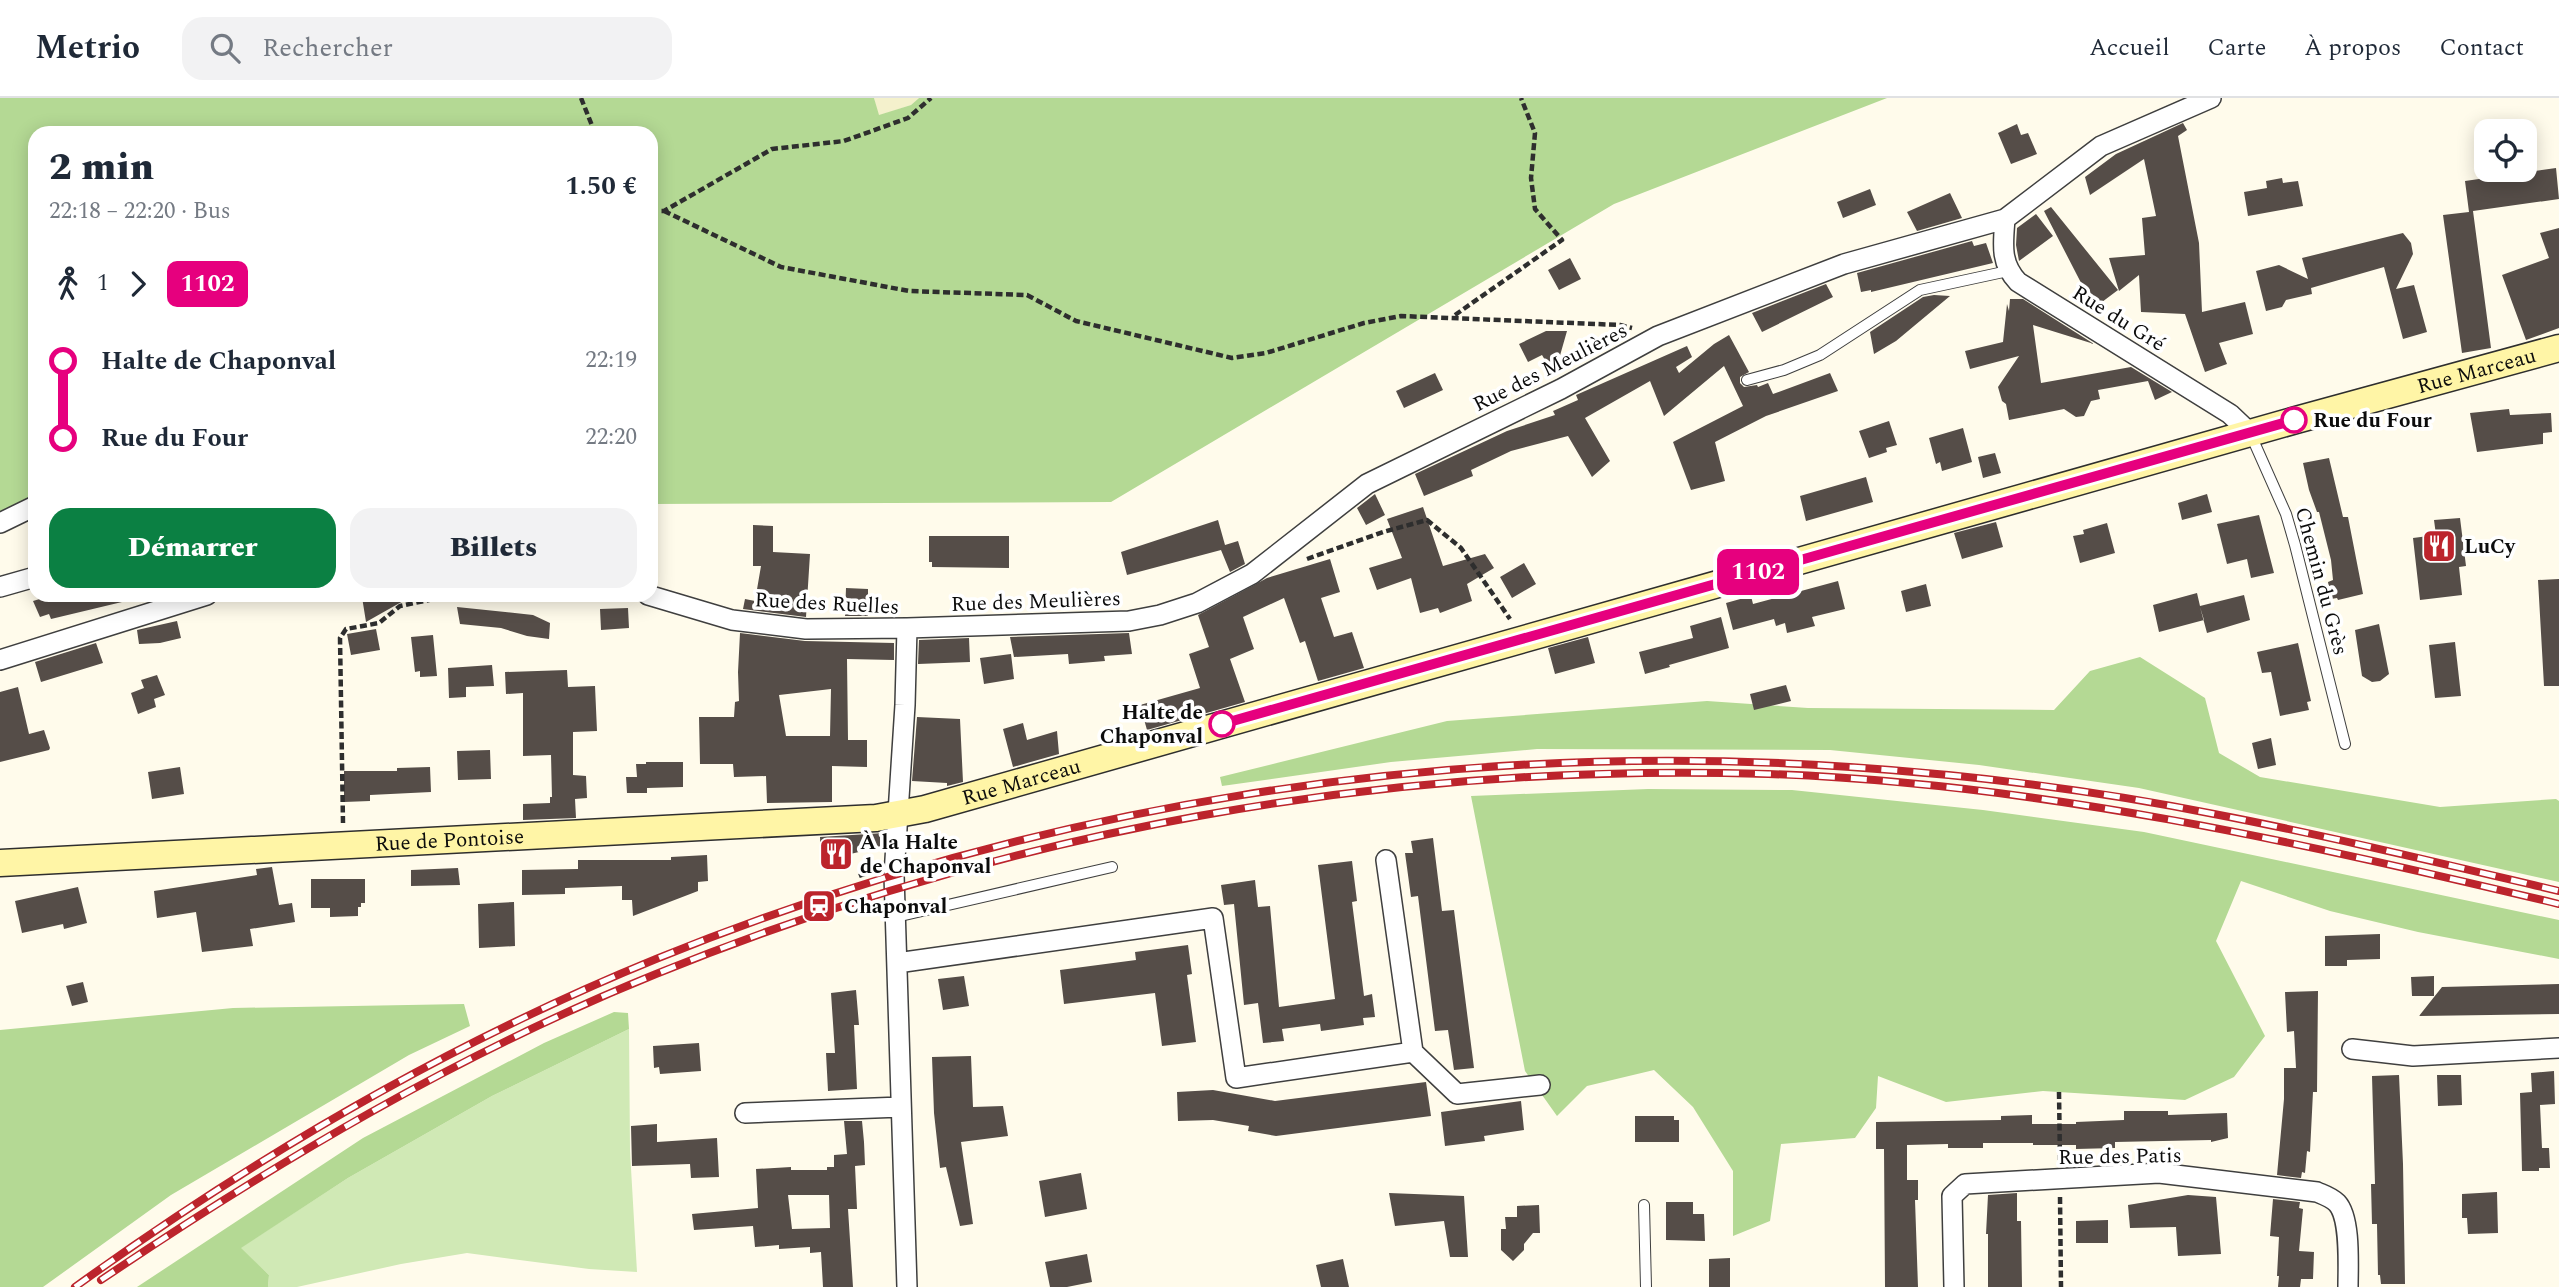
<!DOCTYPE html>
<html lang="fr">
<head>
<meta charset="utf-8">
<style>
  :root { --surface:#fff; --page:#f2f2f3; --text:#1f2937; --muted:#747a83; --line:#e0e1e3; --accent:#0b8043 }
  body { margin:0; font-family:Spectral,serif; background:var(--page); color:var(--text); height:100vh; display:flex; flex-direction:column; font-size:26px; white-space:nowrap }
  * { box-sizing:border-box; margin:0 }
  p { font-size:23px; color:var(--muted) }
  .icon { flex:none; width:38px; height:38px; fill:none; stroke:currentColor; stroke-width:2; stroke-linecap:round; stroke-linejoin:round }
  .map { position:relative; flex:1; overflow:hidden }
  .panel { position:absolute; left:28px; top:28px; width:630px; height:476px; display:flex; flex-direction:column; background:var(--surface); border-radius:21px; box-shadow:0 4px 18px #0003 }
  .panel>* { flex:none }
  .badge { padding:0 14px; border-radius:10px; font-size:24px; line-height:46px }
  .fabs { position:absolute; left:2474px; top:21px; display:grid; gap:14px }
  .fabs a { display:grid; place-items:center; width:63px; height:63px; border-radius:14px; background:var(--surface); box-shadow:0 4px 18px #0003; font-size:35px }
  .map>.badge { position:absolute; translate:-50% -50%; box-shadow:0 0 0 4px #fff }
  .legs { display:flex; align-items:center; gap:10px; height:77px; padding:0 21px; font-size:23px }
  .legs p { margin-inline-start:auto }
  .overview { display:flex; align-items:center; justify-content:space-between; height:119px; padding:0 21px }
  h1 { font-size:38px; font-weight:800; line-height:52px }
  .cta { display:flex; gap:14px; margin-top:auto; padding:14px 21px }
  .cta a { flex:1; height:80px; border-radius:21px; background:var(--accent); color:#fff; font-size:28px; font-weight:800; line-height:80px; text-align:center }
  .cta a+a { background:var(--page); color:var(--text) }
  ul { padding:0 21px; list-style:none }
  li { display:flex; align-items:center; gap:24px; height:77px; font-size:26px }
  li i { display:grid; place-items:center; width:10px; height:100%; margin:0 9px; background:currentColor }
  li i::after { content:''; width:18px; height:18px; margin:-9px; border:5px solid; border-radius:50%; background:var(--surface) }
  li p { margin-inline-start:auto }
  li:first-child i { background:linear-gradient(#0000 50%,currentColor 0) }
  li:last-child i { background:linear-gradient(currentColor 50%,#0000 0) }
  header { display:flex; align-items:center; gap:42px; box-sizing:border-box; height:98px; padding:0 35px; background:var(--surface); border-bottom:2px solid var(--line) }
  header strong { font-size:33px }
  nav { display:flex; gap:38px; margin-inline-start:auto; font-size:24px }
  .search { width:490px; height:63px; background:var(--page); display:flex; align-items:center; gap:18px; box-sizing:border-box; padding:0 24px; border-radius:21px; color:var(--muted); font-size:26px }
  .map>svg:first-child { display:block }
  .farmland { fill:#f4f1cc }
  .green { fill:#d0e9b5 }
  .forest { fill:#b4d994 }
  .building { fill:#554d48; fill-rule:evenodd }
  .lines { fill:none; stroke-linecap:round; stroke-linejoin:round }
  .service-casing { stroke:#3f3f3f; stroke-width:12 }
  .minor-casing { stroke:#3f3f3f; stroke-width:22 }
  .secondary-casing { stroke:#2e2e2e; stroke-width:29 }
  .path { stroke:#2e2e2e; stroke-width:4.5; stroke-dasharray:7 3.5; stroke-linecap:butt }
  .service { stroke:#fff; stroke-width:10 }
  .minor { stroke:#fff; stroke-width:19 }
  .secondary { stroke:#fff5a6; stroke-width:26 }
  .rail-casing { stroke:#bc242c; stroke-width:8 }
  .rail { stroke:#fff; stroke-width:5; stroke-dasharray:16; stroke-linecap:butt }
  .line-1-casing { stroke:#fff; stroke-width:16 }
  .line-1 { stroke:#e6007e; stroke-width:10 }
  .stop-1-dot { fill:#fff; stroke:#e6007e; stroke-width:3.5 }
  .labels { text-anchor:middle; stroke-width:7; stroke-linejoin:round; paint-order:stroke }
  .street-label { font-size:21px; fill:#0c0c0c; stroke:#fff }
  .stop-label { font-size:21px; font-weight:bold; fill:#0c0c0c; stroke:#fff; text-anchor:start }
  .poi-label { font-size:21px; font-weight:bold; fill:#0c0c0c; stroke:#fff; text-anchor:start }
</style>
</head>
<body>
<header>
<strong>Metrio</strong>
<div class="search"><svg class="icon" aria-label="search" viewBox="0 0 24 24"><circle cx="10" cy="10" r="6"/><path d="M15 15l6 6"/></svg>Rechercher</div>
<nav><a>Accueil</a><a>Carte</a><a>À propos</a><a>Contact</a></nav>
</header>
<div class="map">
<svg width="2559" height="1189" viewBox="0 0 2559 1189">
  <rect width="100%" height="100%" fill="#fffbeb"/>
  <path class="farmland" d="M874,0H919L911,7L878,18Z"/>
  <path class="green" d="M629,931L630,1053L637,1174L589,1171L467,1155L401,1166L297,1189H268L269,1177L240,1150L348,1080L492,998Z"/>
  <path class="forest" d="M0,0H874L879,17L911,7L919,0H1887L1614,106L1111,404L651,406V35H35V422L0,429Z
    M2140,559L2205,600L2219,655L2260,679L2440,709L2556,701L2559,703V784L2139,690L1979,667L1830,652L1537,651L1391,664L1222,688L1220,679L1447,623L1707,603L1808,610L2054,612L2090,573Z
    M1648,691L1792,692L1983,712L2144,734L2559,822V861L2418,834L2330,813L2241,783L2216,843L2265,938L2234,979L2185,1002L2043,993L1946,1004L1878,978L1876,1010L1855,1040L1781,1046L1770,1123L1733,1138V1073L1693,1009L1654,972L1587,988L1557,1018L1525,973L1471,698Z
    M464,906L470,928L409,957L171,1097L43,1189H0V932L233,910Z
    M614,914L628,915L629,931L492,998L348,1080L241,1150L269,1177L268,1189H137L363,1040L544,945Z"/>
  <path class="building" d="M2183,25L2187,32L2178,38L2199,145L2202,214L2245,204L2253,236L2219,245L2227,266L2205,274L2185,216L2141,214L2139,177L2119,193L2109,160L2145,157L2142,120L2156,118L2144,61L2090,97L2085,79L2116,56Z
    M2017,26L2021,37L2028,35L2037,56L2011,66L1998,35Z
    M2556,70L2559,101L2473,113L2491,250L2462,255L2443,117L2469,114L2465,83Z
    M2282,80L2283,85L2298,83L2303,108L2248,118L2244,94L2267,90L2266,83Z
    M1870,91L1876,107L1843,120L1837,104Z
    M1950,95L1962,120L1917,133L1907,114Z
    M2051,109L2118,192L2094,210L2044,113Z
    M2036,116L2053,138L2019,163L2016,147L2017,130Z
    M2559,130V230L2526,242L2502,177L2549,160L2540,135Z
    M2403,135L2411,145L2413,156L2396,191L2414,187L2427,234L2403,241L2384,169L2311,190L2312,196L2286,202L2282,209L2266,213L2256,173L2279,167L2308,181L2302,160Z
    M1972,143L1974,148L1986,145L1993,165L1871,194V192L1861,194L1857,175Z
    M1570,160L1581,181L1559,192L1548,172Z
    M1826,186L1833,199L1762,234L1752,215Z
    M1934,197L1950,198L1896,243L1874,256L1870,234L1923,199Z
    M2010,201H2023L2094,246L2033,227L2041,285L2131,269L2172,294L2155,302L2148,283L2098,292L2100,301L2091,303L2084,318L2076,319L2064,311L2009,322L2006,306L2002,303L1998,289L2019,258L1970,271L1965,253L2003,244L2007,206L2009,213Z
    M1546,233H1567L1559,261L1548,267L1542,257L1528,264L1519,246Z
    M1729,237L1749,274L1740,279V285L1744,289L1757,287L1758,289L1768,285L1773,296L1830,275L1838,293L1766,318L1715,344L1725,383L1691,392L1673,344L1743,308L1724,268L1664,318L1650,283L1585,320L1610,363L1592,379L1568,338L1511,353L1471,372L1473,378L1424,398L1415,376L1507,333L1555,317L1553,313L1578,302L1576,297L1687,248L1692,259L1676,269L1679,275L1714,246Z
    M1435,275L1443,292L1404,310L1396,293Z
    M2509,311L2510,317L2551,315L2552,334L2543,335V346L2477,354L2470,315Z
    M1889,323L1897,347L1886,350L1887,354L1869,360L1859,333Z
    M1963,330L1972,364L1942,373L1940,364L1936,366L1929,340Z
    M1995,355L2001,375L1983,380L1978,359Z
    M2329,360L2343,419H2348L2363,496L2338,502L2337,500L2331,501L2328,484L2333,482L2331,462L2319,414H2317L2309,392L2303,365Z
    M1866,379L1873,404L1806,423L1800,398Z
    M1375,396L1385,417L1366,427L1357,410Z
    M2207,396L2212,414L2182,422L2178,405Z
    M1423,409L1443,468L1485,456L1494,470L1467,486L1472,503L1440,515L1438,510L1420,515L1411,480L1377,492L1369,470L1402,460L1387,421Z
    M2259,417L2274,475L2251,480L2247,461L2227,466L2217,426Z
    M2460,420L2466,468L2459,469L2462,497L2420,502L2413,440L2436,437L2434,422Z
    M1218,422L1225,447L1238,443L1245,466L1230,474L1221,452L1127,477L1121,454Z
    M1996,424L2003,449L1962,461L1954,435Z
    M2107,425L2115,455L2080,465L2073,438L2084,436L2083,432Z
    M753,427L773,428V454L810,456L806,519L743,511L745,501L755,503L761,468H753Z
    M929,438H1009V470L932,469V464H929Z
    M1330,461L1340,494L1321,500L1334,539L1352,534L1364,570L1318,583L1305,543L1300,545L1284,500L1243,519L1254,551L1230,561L1245,604L1147,632L1140,607L1200,590L1189,556L1209,549L1198,517L1267,480Z
    M1524,465L1536,486L1512,500L1500,479Z
    M2559,481V588H2544L2538,482Z
    M1838,483L1845,511L1812,519L1815,528L1787,535L1785,525L1776,528L1774,521L1733,532L1726,505L1751,498L1753,506Z
    M1926,486L1931,508L1906,514L1901,493Z
    M846,490L868,491V518H845Z
    M2197,495L2200,508L2244,497L2250,522L2207,535L2200,509L2204,522L2159,534L2153,507Z
    M53,497H122V504L51,521L49,516L40,519L33,503Z
    M412,498L366,524L362,499Z
    M457,509L533,517L550,525L549,541L527,538L501,530L460,526Z
    M628,510L629,530L601,532L600,511Z
    M1721,519L1729,550L1669,567L1670,569L1645,576L1639,554L1693,540L1690,528Z
    M177,523L181,540L160,545L139,546L137,532Z
    M2379,526L2389,576L2380,583L2372,584L2362,578L2355,532Z
    M376,531L380,552L351,557L347,536Z
    M740,535L805,543L894,545V562L847,561L848,642H867V669L832,668V704L767,705L766,678L734,679L733,666H700L699,619H734L735,604L739,603L738,574ZM831,591L830,638H786L779,597Z
    M1129,535L1132,556L1104,558L1105,563L1069,566L1068,556L1014,559L1010,539Z
    M433,537L437,578L420,579V573L415,574L411,539Z
    M1588,539L1595,565L1555,576L1548,550Z
    M969,540L970,564L918,566L919,542Z
    M2455,544L2461,598L2435,600L2429,547Z
    M96,545L103,565L41,584L35,564Z
    M2298,545L2311,603L2307,604L2309,612L2280,618L2271,574L2262,575L2257,554Z
    M1011,556L1014,581L984,586L980,560Z
    M492,567L494,588L466,589V599L449,600L448,570Z
    M567,572L568,589L595,588L597,633L573,634V677L586,678L587,700L575,701L576,720L523,722V706L550,705V699H552L551,657L523,658V595L506,596L505,574Z
    M157,577L165,597L154,601L156,609L138,616L131,595L144,590L141,582Z
    M1786,587L1791,603L1754,612L1750,596Z
    M18,589L29,636L44,632L50,650L49,652L0,664V594Z
    M917,619L960,621L963,684L947,688V685L912,683Z
    M1023,625L1027,642L1057,633L1059,656L1013,669L1003,631Z
    M2271,640L2276,667L2258,671L2252,645Z
    M490,652L491,681L458,682L457,653Z
    M646,664H683V689L647,690V695H627L626,679H637L636,666H646Z
    M180,669L184,696L152,701L148,674Z
    M430,669L431,694L370,697V703L344,704V673H397V670Z
    M884,735V748L821,763L820,739Z
    M1433,740L1442,813L1454,812L1474,970L1454,972L1448,932L1435,933L1418,798L1411,799L1405,755H1413L1411,743Z
    M707,757L708,783L698,784V793L633,818L632,802H622V788L565,790V796L522,797V772L578,771V762H671V759Z
    M1352,763L1357,803L1352,804L1364,898L1372,896L1375,919L1363,920L1364,927L1321,933L1320,926L1282,931L1284,943L1263,945L1258,905L1244,907L1234,806L1224,807L1221,787L1255,782L1258,809L1270,808L1279,909L1335,901L1318,767Z
    M272,769L279,807L292,805L295,824L250,831L253,848L202,854L196,814L157,820L154,793L257,777L256,771Z
    M458,770L460,787L411,788V772Z
    M311,781H365V805H361V809H358V818L330,819V810H311Z
    M78,789L87,825L64,831L63,826L22,835L15,803Z
    M514,804L515,848L479,850L478,806Z
    M2380,836V861L2347,862V868H2325V838Z
    M1188,847L1192,876L1187,877L1196,944L1162,948L1155,895L1064,906L1060,872L1136,862L1135,854Z
    M964,878L969,908L943,912L938,881Z
    M2434,878V898H2412L2411,879Z
    M83,884L88,904L72,908L66,888Z
    M2559,886V916L2419,918L2442,889Z
    M856,892L859,927H854L857,991L828,993L826,955H835L831,895Z
    M2318,893L2317,994H2313L2310,1054L2307,1053L2305,1075L2302,1074L2301,1080L2277,1077L2284,1001V970H2296L2294,933L2287,934L2285,894Z
    M699,945L701,973L660,976L659,969L654,970L653,948Z
    M971,958L973,1009L1003,1008L1008,1038L961,1044L973,1126L960,1128L946,1069L940,1070L934,1015L932,959Z
    M2554,973L2555,1006L2540,1007L2542,1050H2549L2550,1070H2539V1073H2522L2520,995L2532,994L2531,975Z
    M2399,977L2403,1066L2405,1186H2381L2380,1177H2378L2377,1126H2372L2371,1086H2375L2372,978Z
    M2437,977H2461L2462,1007L2438,1008Z
    M1426,984L1431,1018L1276,1038L1248,1033L1249,1028L1213,1022L1178,1023L1177,994L1213,992L1275,1003Z
    M1521,1003L1524,1032L1484,1038L1485,1043L1445,1048L1441,1014Z
    M2124,1013H2168V1017L2227,1015L2228,1040L2211,1044V1042L2115,1044V1050L2076,1051V1047H2033V1045H1983V1050H1948V1046L1907,1047V1082H1918V1102H1915L1918,1189H1885L1884,1051H1876V1024L2001,1022V1018L2032,1017V1026H2076V1024L2124,1022Z
    M1635,1018H1674V1022H1679V1044H1635Z
    M844,1023H862L864,1044L865,1067L855,1068L857,1111H848L853,1189H823L821,1154L810,1155V1149L779,1151V1147L755,1149L753,1128L694,1132L692,1116L758,1110L756,1071L791,1069V1072H827V1069H834V1057L847,1056ZM788,1097H829L830,1130L792,1131Z
    M657,1026V1044L717,1040L719,1079L691,1080L690,1066L632,1068L631,1028Z
    M1081,1075L1087,1111L1045,1119L1039,1083Z
    M2497,1094L2498,1135L2468,1136L2467,1120H2462V1096Z
    M1389,1095L1464,1098L1468,1159H1450L1444,1123L1395,1128Z
    M2017,1095V1123H2021L2022,1189H1988V1136H1986L1988,1097Z
    M2188,1097L2216,1099L2221,1156L2178,1158L2176,1129L2130,1130L2128,1107Z
    M2273,1101L2300,1104L2299,1110L2303,1111L2299,1153L2314,1154L2313,1181H2301L2300,1189H2278L2279,1178H2277L2279,1139L2270,1138Z
    M1666,1104H1693V1116H1704L1705,1143L1666,1142Z
    M1539,1107L1540,1135H1533L1524,1146V1152L1513,1163L1501,1152V1131H1506L1505,1119H1517V1108Z
    M2108,1122V1145H2076V1123Z
    M1087,1156L1092,1184L1067,1189H1050L1045,1164Z
    M1730,1160V1189H1709V1161Z
    M1343,1161L1349,1189H1321L1316,1167Z"/>
  <g class="lines">
    <g class="service-casing">
      <path id="service" d="M1747,282L1784,272L1820,257L1920,192L2008,173
        M2250,335L2286,416L2295,447L2345,646
        M896,819L1112,769
        M1644,1107L1646,1189"/>
    </g>
    <g class="minor-casing">
      <path id="minor" d="M2005,121C2003,146 2000,165 2018,184L2230,316L2250,335
        M0,425L35,408
        M0,489L35,479
        M648,497L732,522L806,531L907,530L1129,523L1160,517L1197,505L1252,476L1367,386L1561,291L1658,238L1844,166L2005,121L2101,48L2211,0
        M0,562L207,497
        M897,865L1213,820L1236,980L1413,954L1386,762
        M2352,951L2413,958L2559,950
        M1413,954L1457,996L1540,987
        M745,1015L901,1009
        M907,1189L894,777L905,607L907,530
        M1954,1189L1952,1098L1965,1086L2159,1075L2317,1094C2324,1097 2331,1099 2337,1105C2351,1120 2348,1168 2348,1189"/>
    </g>
    <g class="secondary-casing">
      <g id="secondary">
        <path id="s1" d="M0,765L876,720L925,711L2296,322L2559,250"/>
      </g>
    </g>
    <path class="path" d="M581,0L595,35
      M651,113H664L772,51L844,43L908,20L931,0
      M664,113L781,169L909,193L1027,197L1076,223L1232,260L1266,255L1364,225L1401,218L1620,227L1632,230
      M1455,217L1562,142L1535,111L1531,80L1535,35L1521,0
      M1307,461L1383,434L1427,422L1461,450L1510,521
      M343,725L340,540L346,531L379,525L400,508L434,501L438,497
      M859,778L867,775L868,771
      M2059,994L2060,1062
      M2060,1099L2061,1189"/>
    <use href="#service" class="service"/>
    <use href="#minor" class="minor"/>
    <use href="#secondary" class="secondary"/>
    <g class="rail-casing">
      <path id="rail" d="M101,1182C276,1064 460,955 656,876C1010,732 1386,664 1768,676C2037,685 2299,744 2559,806
        M75,1189C255,1059 450,945 656,861C1032,708 1444,641 1850,669C1971,677 2094,692 2214,716C2329,738 2444,766 2559,793"/>
    </g>
    <use href="#rail" class="rail"/>
  </g>
  <g class="lines">
    <g class="line-1-casing">
      <path id="line-1" d="M1222,626L2294,322"/>
    </g>
    <use href="#line-1" class="line-1"/>
  </g>
  <defs>
    <g id="restaurant-square" transform="scale(1.75)"><rect x="-9" y="-9" width="18" height="18" rx="4" fill="#bc242c" stroke="#fff"/><path d="M-5-6h1v4h1v-4h1v4h1v-4h1v5L-1.5 .5V6h-2V.5L-5-1ZM5-6V6H3V1.5H1.5Q1.5-4 5-6Z" fill="#fff"/></g>
    <g id="station-square" transform="scale(1.75)"><rect x="-9" y="-9" width="18" height="18" rx="4" fill="#bc242c" stroke="#fff"/><path d="M-3-6H3Q5-6 5-4V2Q5 4 3 4L4.5 6H3L1.5 4h-3L-3 6H-4.5L-3 4Q-5 4-5 2V-4Q-5-6-3-6ZM-3.5-4v3h7v-3ZM-3.5 1v1.5H-2V1ZM2 1v1.5H3.5V1Z" fill="#fff"/></g>
  </defs>
  <g fill-rule="evenodd">
    <use href="#restaurant-square" x="2439" y="448"/>
    <use href="#restaurant-square" x="836" y="756"/>
    <use href="#station-square" x="819" y="808"/>
  </g>
  <g class="stop-1-dot">
    <circle cx="2294" cy="322" r="12"/>
    <circle cx="1222" cy="626" r="12"/>
  </g>
  <g class="labels">
    <g class="street-label">
      <text transform="translate(2119 220) rotate(32)" y="7">Rue du Gré</text>
      <text transform="translate(1550 269) rotate(-27)" y="7">Rue des Meulières</text>
      <text dy="7" stroke="none"><textPath href="#s1" startOffset="2539">Rue Marceau</textPath></text>
      <text transform="translate(2322 483) rotate(75)" y="7">Chemin du Grès</text>
      <text transform="translate(1036 503) rotate(-2)" y="7">Rue des Meulières</text>
      <text transform="translate(827 505) rotate(3)" y="7">Rue des Ruelles</text>
      <text dy="7" stroke="none"><textPath href="#s1" startOffset="1027">Rue Marceau</textPath></text>
      <text dy="7" stroke="none"><textPath href="#s1" startOffset="450">Rue de Pontoise</textPath></text>
      <text transform="translate(2120 1058) rotate(-1)" y="7">Rue des Patis</text>
    </g>
    <g class="stop-label">
      <text x="2313" y="329">Rue du Four</text>
      <text x="1203" y="621" text-anchor="end">Halte de<tspan x="1203" dy="24">Chaponval</tspan></text>
    </g>
    <g class="poi-label">
      <text x="2464" y="455">LuCy</text>
      <text x="860" y="751">À la Halte<tspan x="860" dy="24">de Chaponval</tspan></text>
      <text x="844" y="815">Chaponval</text>
    </g>
  </g>
</svg>
<div class="fabs">
<a><svg class="icon" aria-label="locate" viewBox="0 0 24 24"><circle cx="12" cy="12" r="6"/><path d="M12 2v4M12 18v4M2 12h4M18 12h4"/></svg></a>
</div>
<b class="badge" style="left:1758px;top:474px;background:#e6007e;color:#fff">1102</b>
<section class="panel">
<div class="overview"><div><h1>2 min</h1><p>22:18 – 22:20 · Bus</p></div><b>1.50 €</b></div>
<div class="legs"><svg class="icon" aria-label="walk" viewBox="0 0 24 24"><circle cx="13" cy="4" r="2"/><path d="M13 8l-2 6 4 7M11 14l-3 7M7 12l3-4h3l4 4"/></svg>1<svg class="icon" aria-label="forward" viewBox="0 0 24 24"><path d="M9 5l7 7-7 7"/></svg><b class="badge" style="background:#e6007e;color:#fff">1102</b></div>
<ul>
<li><i style="color:#e6007e"></i><b>Halte de Chaponval</b><p>22:19</p></li>
<li><i style="color:#e6007e"></i><b>Rue du Four</b><p>22:20</p></li>
</ul>
<div class="cta"><a>Démarrer</a><a>Billets</a></div>
</section>
</div>
</body>
</html>
